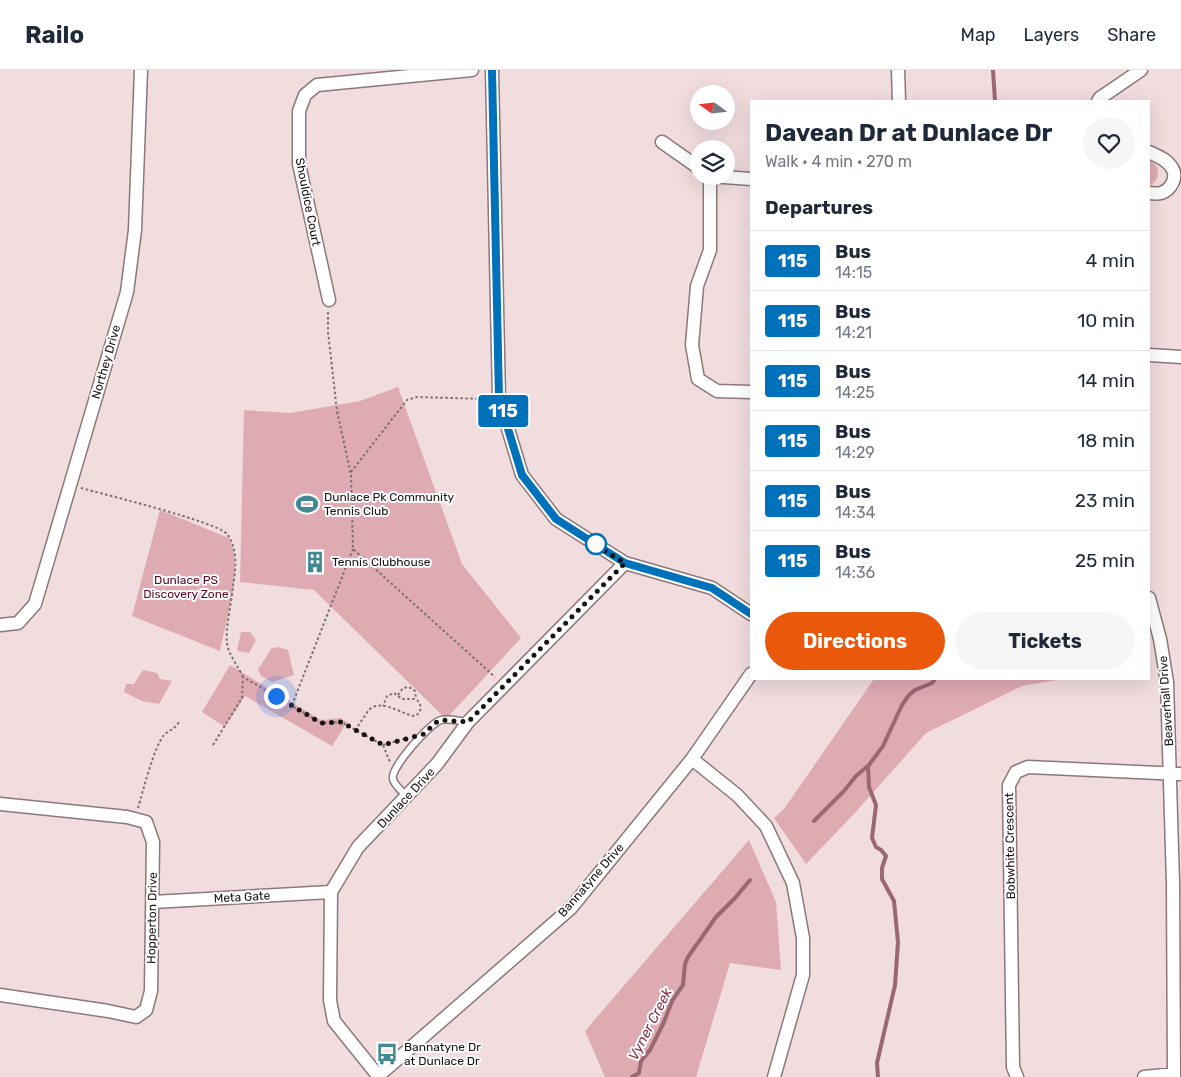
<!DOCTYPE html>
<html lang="en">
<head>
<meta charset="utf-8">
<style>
  :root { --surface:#fff; --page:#f6f6f7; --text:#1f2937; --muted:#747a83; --line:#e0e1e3; --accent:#ea580c }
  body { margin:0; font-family:Rubik,sans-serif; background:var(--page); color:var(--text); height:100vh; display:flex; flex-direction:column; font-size:19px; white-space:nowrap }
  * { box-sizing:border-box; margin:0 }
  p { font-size:16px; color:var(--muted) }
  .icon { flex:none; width:28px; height:28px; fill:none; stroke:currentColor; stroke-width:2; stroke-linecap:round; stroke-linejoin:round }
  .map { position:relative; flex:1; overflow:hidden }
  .side { position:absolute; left:750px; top:30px; width:400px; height:580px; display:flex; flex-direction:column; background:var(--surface); border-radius:0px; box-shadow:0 5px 20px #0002 }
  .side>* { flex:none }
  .badge { padding:0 10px; border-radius:4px; font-size:18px; line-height:32px }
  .needle { width:32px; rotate:285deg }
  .buttons { position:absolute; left:690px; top:15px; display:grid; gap:10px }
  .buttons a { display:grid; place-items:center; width:45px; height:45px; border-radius:50%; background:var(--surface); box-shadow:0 5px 20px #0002; font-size:25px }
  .you { position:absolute; width:25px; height:25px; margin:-12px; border:4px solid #fff; border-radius:50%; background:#1a73e8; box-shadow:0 0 0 8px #1a73e833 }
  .map>.badge { position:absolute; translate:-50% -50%; box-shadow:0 0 0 2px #fff }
  h2 { padding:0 15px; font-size:19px; line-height:45px }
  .round { display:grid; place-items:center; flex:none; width:52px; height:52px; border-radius:26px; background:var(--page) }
  .headline { display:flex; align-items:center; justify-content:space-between; height:85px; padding:0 15px }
  h1 { font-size:24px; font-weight:700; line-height:38px }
  .primary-button { display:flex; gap:10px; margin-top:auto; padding:10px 15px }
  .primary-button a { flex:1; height:58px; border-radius:30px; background:var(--accent); color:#fff; font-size:20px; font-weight:700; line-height:58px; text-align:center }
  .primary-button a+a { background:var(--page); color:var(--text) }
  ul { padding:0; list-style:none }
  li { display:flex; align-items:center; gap:15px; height:60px; padding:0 15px; border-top:1px solid var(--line) }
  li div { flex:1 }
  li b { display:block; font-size:19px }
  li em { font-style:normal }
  li .badge { min-width:55px; font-weight:700; text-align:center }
  header { display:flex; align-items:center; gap:30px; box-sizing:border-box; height:70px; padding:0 25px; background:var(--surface); border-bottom:1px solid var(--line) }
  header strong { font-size:24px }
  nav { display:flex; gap:28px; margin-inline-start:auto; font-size:18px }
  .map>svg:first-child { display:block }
  .green { fill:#dfabb3 }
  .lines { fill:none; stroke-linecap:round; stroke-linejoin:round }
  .stream { stroke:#9a6871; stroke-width:4 }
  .lane-casing { stroke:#8b787b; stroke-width:9 }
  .street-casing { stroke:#8b787b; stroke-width:15 }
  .path { stroke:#7d6f71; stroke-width:2; stroke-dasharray:2.5 2.5; stroke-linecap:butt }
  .lane { stroke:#fff; stroke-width:6 }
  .street { stroke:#fff; stroke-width:12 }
  .line-casing { stroke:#fff; stroke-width:11 }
  .line { stroke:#0072bc; stroke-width:8 }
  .walk { stroke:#191213; stroke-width:5; stroke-dasharray:0 9 }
  .stop-dot { fill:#fff; stroke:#0072bc; stroke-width:2.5 }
  .labels { text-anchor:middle; stroke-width:4; stroke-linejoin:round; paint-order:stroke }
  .street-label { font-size:12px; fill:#191213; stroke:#fff }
  .poi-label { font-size:12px; fill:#191213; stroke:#fff; text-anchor:start }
  .park-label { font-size:12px; fill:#5b0623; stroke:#fff }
  .water-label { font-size:14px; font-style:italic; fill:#893548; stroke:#fff }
</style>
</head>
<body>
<header>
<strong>Railo</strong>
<nav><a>Map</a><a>Layers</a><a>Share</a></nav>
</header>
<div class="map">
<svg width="1181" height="1007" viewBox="0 0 1181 1007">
  <rect width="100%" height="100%" fill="#f1dcde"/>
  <path class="green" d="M1149,89L1157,97C1159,107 1157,111 1149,116Z
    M398,317L462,494L521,568L446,649L314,520L240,512L244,340L290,343L360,331Z
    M160,440L229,468C244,495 226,551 220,581L132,546Z
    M241,562H250L256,570L249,583L237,581Z
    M278,577L288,580L294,605L272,612L261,606L258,600L271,579Z
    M230,595L321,650L340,648L347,652L332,676L245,626L225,657L202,642Z
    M143,600L157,603L160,609L172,611L159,634L142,631L124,622L126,614H134Z
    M874,609H1062L1022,616L926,663L854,744L806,794L774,748L784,739Z
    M749,770L776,832L781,900L730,893L696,1007H605L585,961Z"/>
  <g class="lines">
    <path class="stream" d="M993,0L995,31
      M868,696L869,717L876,735L872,768L876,777L881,780L886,786L882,798V809L894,831L898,872L895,915L877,993L878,1007
      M814,751L844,721L856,706L869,695L883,676L902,635L909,625L915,620L932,613L935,609
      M632,1007L639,1003L641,991L650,980L664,952L672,931L683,915L685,894L688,887L716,847L736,827L750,810"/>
    <g class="lane-casing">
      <path id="lane" d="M407,727C403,722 394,715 393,709C390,698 430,653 441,650C449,648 459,651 468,652"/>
    </g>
    <g class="street-casing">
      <path id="street" d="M492,0L499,329L522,405L556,449L625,493L712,518L751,544
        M898,0L899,31
        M1098,31L1100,28L1141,0
        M662,72L699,98
        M1149,82C1157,86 1167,89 1172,98C1178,107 1171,120 1161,123C1157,124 1152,123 1149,123
        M751,109L710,106V180L697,216L692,275L698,309L717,321L751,322
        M329,230L299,94V41L305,25L317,15L472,0
        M1149,285L1181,287
        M1149,528L1160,569L1167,612L1173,813L1174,1007
        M0,555L18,553L35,534L127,222L135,160L141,0
        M692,689L737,725L766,756L793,813L803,868V905L774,1007
        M0,734L127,747L146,752L153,772L151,921L146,940L136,947L108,941L0,925
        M153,832L331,822
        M377,1007L571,838L692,689L751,604
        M379,1007L334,951L330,930L331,822L358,777L437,694L468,652L625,493
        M1017,1007L1013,997L1009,715L1016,702L1028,697L1181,704
        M1144,1007L1174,1004"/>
    </g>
    <path class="path" d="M328,242V262L337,341L351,405L353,479L495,607
      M351,402L407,330L417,327L487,329
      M81,418C103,424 217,452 227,464C238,478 236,498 233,516C232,531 225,559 227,573C227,582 239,598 243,607
      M398,625L403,618L409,617L415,621L416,629
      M292,635L353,479
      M355,660C360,654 364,646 369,640C380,628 402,644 414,646C423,643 422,634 416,629H402L394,623L387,626L383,636
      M213,675L242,628L243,607L321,653L341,652L383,675L390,692
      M383,675L407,668
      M138,738C143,721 154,677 164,665C169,660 174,660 179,652"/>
    <use href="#lane" class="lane"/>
    <use href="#street" class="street"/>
  </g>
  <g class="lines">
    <g class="line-casing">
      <path id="line" d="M492,0L499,329L522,405L556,449L625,493L712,518L751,544"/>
    </g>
    <use href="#line" class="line"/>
    <path class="walk" d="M276,626L321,653L341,652L383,675L424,664L435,653L442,650L468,652L625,493L594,474H596"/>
  </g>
  <defs>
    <g id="stadium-bare" transform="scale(1.725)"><path d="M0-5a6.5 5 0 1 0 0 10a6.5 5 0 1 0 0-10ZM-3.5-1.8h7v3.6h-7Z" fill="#438994" stroke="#fff" stroke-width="2.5" paint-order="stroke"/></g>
    <g id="building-bare" transform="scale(1.725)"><path d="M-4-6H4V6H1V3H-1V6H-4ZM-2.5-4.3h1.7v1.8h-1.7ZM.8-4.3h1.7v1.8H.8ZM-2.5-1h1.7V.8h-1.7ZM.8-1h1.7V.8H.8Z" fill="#438994" stroke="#fff" stroke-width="2.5" paint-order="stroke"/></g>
    <g id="bus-bare" transform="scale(1.725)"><path d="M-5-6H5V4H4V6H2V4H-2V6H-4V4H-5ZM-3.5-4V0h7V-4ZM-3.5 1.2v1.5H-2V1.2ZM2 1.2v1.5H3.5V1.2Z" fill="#438994" stroke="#fff" stroke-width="2.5" paint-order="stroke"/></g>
  </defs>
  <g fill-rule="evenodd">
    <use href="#stadium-bare" x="307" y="434"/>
    <use href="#building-bare" x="315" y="492"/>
    <use href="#bus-bare" x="387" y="984"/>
  </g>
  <circle class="stop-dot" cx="596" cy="474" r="10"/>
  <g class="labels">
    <g class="street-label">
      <text transform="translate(308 132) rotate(79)" y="4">Shouldice Court</text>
      <text transform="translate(106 292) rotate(-74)" y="4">Northey Drive</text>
      <text transform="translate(1166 631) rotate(-94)" y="4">Beaverhall Drive</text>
      <text transform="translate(406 728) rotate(-47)" y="4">Dunlace Drive</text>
      <text transform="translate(1010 776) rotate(-91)" y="4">Bobwhite Crescent</text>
      <text transform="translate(591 810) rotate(-49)" y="4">Bannatyne Drive</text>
      <text transform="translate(242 827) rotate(-3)" y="4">Meta Gate</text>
      <text transform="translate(152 848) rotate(-89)" y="4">Hopperton Drive</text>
    </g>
    <g class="poi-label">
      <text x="324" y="431">Dunlace Pk Community<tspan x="324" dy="14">Tennis Club</tspan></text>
      <text x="332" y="496">Tennis Clubhouse</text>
      <text x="404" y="981">Bannatyne Dr<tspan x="404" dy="14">at Dunlace Dr</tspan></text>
    </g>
    <g class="park-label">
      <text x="186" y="514">Dunlace PS<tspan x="186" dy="14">Discovery Zone</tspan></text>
    </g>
    <g class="water-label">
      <text transform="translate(650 954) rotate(-63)" y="5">Vyner Creek</text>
    </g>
  </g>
</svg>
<div class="buttons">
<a><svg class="needle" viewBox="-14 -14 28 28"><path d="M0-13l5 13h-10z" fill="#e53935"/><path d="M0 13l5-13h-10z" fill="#747a83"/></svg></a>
<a><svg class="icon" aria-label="layers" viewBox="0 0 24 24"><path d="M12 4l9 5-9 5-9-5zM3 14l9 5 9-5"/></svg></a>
</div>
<div class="you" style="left:276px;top:626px"></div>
<b class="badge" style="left:503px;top:341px;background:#0072bc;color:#fff">115</b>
<section class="side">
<div class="headline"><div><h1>Davean Dr at Dunlace Dr</h1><p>Walk · 4 min · 270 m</p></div><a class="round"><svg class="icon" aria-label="heart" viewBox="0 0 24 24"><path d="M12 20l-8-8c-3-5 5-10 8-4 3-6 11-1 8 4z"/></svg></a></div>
<h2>Departures</h2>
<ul>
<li><span class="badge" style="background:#0072bc;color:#fff">115</span><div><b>Bus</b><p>14:15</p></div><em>4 min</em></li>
<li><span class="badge" style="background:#0072bc;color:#fff">115</span><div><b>Bus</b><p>14:21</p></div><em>10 min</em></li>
<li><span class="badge" style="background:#0072bc;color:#fff">115</span><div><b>Bus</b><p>14:25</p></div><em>14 min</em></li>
<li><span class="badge" style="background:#0072bc;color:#fff">115</span><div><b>Bus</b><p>14:29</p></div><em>18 min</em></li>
<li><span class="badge" style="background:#0072bc;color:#fff">115</span><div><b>Bus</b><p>14:34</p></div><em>23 min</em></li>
<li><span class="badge" style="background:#0072bc;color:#fff">115</span><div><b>Bus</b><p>14:36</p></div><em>25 min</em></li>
</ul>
<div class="primary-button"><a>Directions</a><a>Tickets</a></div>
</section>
</div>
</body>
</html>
